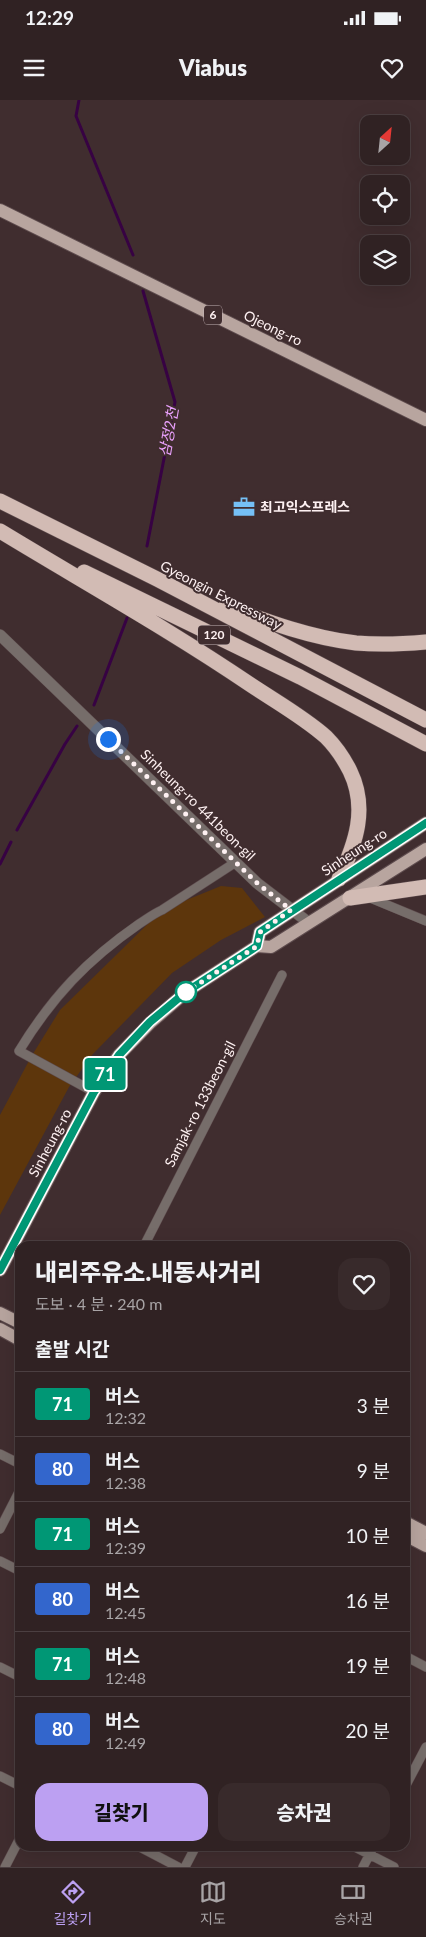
<!DOCTYPE html>
<html lang="ko">
<head>
<meta charset="utf-8">
<style>
  :root { --surface:#302223; --page:#382a2b; --text:#f1f3f6; --muted:#a8a4a6; --line:#4b3f41; --accent:#bca0f2 }
  body { margin:0; font-family:Lato,"Noto Sans KR",sans-serif; background:var(--page); color:var(--text); height:100vh; display:flex; flex-direction:column; font-size:19px; white-space:nowrap }
  * { box-sizing:border-box; margin:0 }
  p { font-size:16px; color:var(--muted) }
  .icon { flex:none; width:28px; height:28px; fill:none; stroke:currentColor; stroke-width:2; stroke-linecap:round; stroke-linejoin:round }
  .map { position:relative; flex:1; overflow:hidden }
  .panel { position:absolute; left:15px; top:1141px; width:395px; height:610px; display:flex; flex-direction:column; background:var(--surface); border-radius:15px; box-shadow:0 5px 20px #0002,0 0 0 1px var(--line) }
  .panel>* { flex:none }
  .badge { padding:0 10px; border-radius:4px; font-size:18px; line-height:32px }
  .needle { width:32px; rotate:27deg }
  .tools { position:absolute; left:360px; top:15px; display:grid; gap:10px }
  .tools a { display:grid; place-items:center; width:50px; height:50px; border-radius:10px; background:var(--surface); box-shadow:0 5px 20px #0002,0 0 0 1px var(--line); font-size:25px }
  .you { position:absolute; width:25px; height:25px; margin:-12px; border:4px solid #fff; border-radius:50%; background:#1a73e8; box-shadow:0 0 0 8px #1a73e833 }
  .map>.badge { position:absolute; translate:-50% -50%; box-shadow:0 0 0 2px #fff }
  h2 { padding:0 20px; font-size:19px; line-height:45px }
  .round { display:grid; place-items:center; flex:none; width:52px; height:52px; border-radius:15px; background:var(--page) }
  .summary { display:flex; align-items:center; justify-content:space-between; height:85px; padding:0 20px }
  h1 { font-size:24px; font-weight:800; line-height:38px }
  .action { display:flex; gap:10px; margin-top:auto; padding:10px 20px }
  .action a { flex:1; height:58px; border-radius:15px; background:var(--accent); color:#111; font-size:20px; font-weight:800; line-height:58px; text-align:center }
  .action a+a { background:var(--page); color:var(--text) }
  ul { padding:0; list-style:none }
  li { display:flex; align-items:center; gap:15px; height:65px; padding:0 20px; border-top:1px solid var(--line) }
  li div { flex:1 }
  li b { display:block; font-size:19px }
  li em { font-style:normal }
  li .badge { min-width:55px; font-weight:700; text-align:center }
  .status { display:flex; justify-content:space-between; align-items:center; height:35px; padding:0 25px; background:var(--surface); direction:ltr }
  .status svg { height:14px; fill:currentColor }
  header { display:flex; justify-content:space-between; align-items:center; height:65px; padding:0 20px; background:var(--surface); font-size:22px; font-weight:800 }
  .tabs { display:flex; justify-content:space-around; align-items:center; height:70px; border-top:1px solid var(--line); background:var(--surface); font-size:14px; color:var(--muted) }
  .tabs a { display:grid; justify-items:center; gap:2px }
  .tabs .active { color:var(--accent) }
  .map>svg:first-child { display:block }
  .green { fill:#5d360c }
  .lines { fill:none; stroke-linecap:round; stroke-linejoin:round }
  .stream { stroke:#370243; stroke-width:3 }
  .minor-casing { stroke:#5e4c4e; stroke-width:10 }
  .tertiary-casing { stroke:#5e4c4e; stroke-width:12 }
  .primary-casing { stroke:#5e4c4e; stroke-width:14 }
  .motorway-casing { stroke:#5e4c4e; stroke-width:16 }
  .minor { stroke:#766d6a; stroke-width:9 }
  .tertiary { stroke:#766d6a; stroke-width:11 }
  .primary { stroke:#b8a59f; stroke-width:12 }
  .motorway { stroke:#d2bbb4; stroke-width:15 }
  .line-casing { stroke:#fff; stroke-width:11 }
  .line { stroke:#009775; stroke-width:8 }
  .walk { stroke:#fef1f2; stroke-width:5; stroke-dasharray:0 9 }
  .stop-dot { fill:#fff; stroke:#009775; stroke-width:2.5 }
  .labels { text-anchor:middle; stroke-width:4; stroke-linejoin:round; paint-order:stroke }
  .shield { fill:#402d2f; stroke:#c5b6b8; stroke-width:1 }
  .shield-label { font-size:12px; font-weight:bold; fill:#fef1f2 }
  .street-label { font-size:14px; fill:#fef1f2; stroke:#402d2f }
  .poi-label { font-size:14px; font-weight:bold; fill:#fef1f2; stroke:#402d2f; text-anchor:start }
  .water-label { font-size:15px; font-style:italic; fill:#eaa1fd; stroke:#402d2f }
</style>
</head>
<body>
<div class="status"><b>12:29</b><svg viewBox="0 0 49 12"><path d="M0 12V9h3v3zM5 12V6h3v6zM10 12V3h3v9zM15 12V0h3v12zM26 1h20v11H26zM47 4h2v5h-2z"/></svg></div>
<header><svg class="icon" aria-label="menu" viewBox="0 0 24 24"><path d="M4 6h16M4 12h16M4 18h16"/></svg>Viabus<svg class="icon" aria-label="heart" viewBox="0 0 24 24"><path d="M12 20l-8-8c-3-5 5-10 8-4 3-6 11-1 8 4z"/></svg></header>
<div class="map">
<svg width="426" height="1767" viewBox="0 0 426 1767">
  <rect width="100%" height="100%" fill="#402d2f"/>
  <path class="green" d="M221,786L242,788L265,817L221,840L172,873L92,955L69,987L0,1115V1015L31,957L60,910L162,810Z"/>
  <g class="lines">
    <path class="stream" d="M79,0L76,16L133,155
      M143,191L175,302L147,446
      M94,605L127,518
      M17,730L65,644L77,626
      M0,764L11,742"/>
    <g class="minor-casing">
      <path id="minor" d="M368,797L426,821
        M94,992L19,951C52,897 87,860 139,824C147,819 153,814 162,810L236,762
        M144,1146L282,875
        M0,1354L20,1364
        M0,1429L20,1390
        M0,1461L20,1471
        M405,1556L426,1567
        M0,1567L20,1577
        M0,1676L20,1686
        M405,1687L426,1647
        M138,1746L178,1767
        M353,1746L394,1767
        M5,1767L20,1738
        M185,1767L196,1746
        M363,1767L374,1746"/>
    </g>
    <g class="tertiary-casing">
      <path id="tertiary" d="M0,535L257,783L308,822"/>
    </g>
    <g class="primary-casing">
      <path id="primary" d="M0,110L426,320
        M257,846L260,832L426,723
        M0,1170L94,992L119,955L150,923L186,892L257,846L271,847L426,749
        M0,1213L20,1223
        M0,1229L20,1240
        M405,1422L426,1433
        M405,1435L426,1446"/>
    </g>
    <g class="motorway-casing">
      <path id="motorway" d="M0,401L157,479L426,620
        M0,431C84,482 170,530 251,585C275,601 305,618 326,637C335,646 344,659 350,671C368,708 356,743 339,779
        M84,472L300,577L426,644
        M226,506C268,522 312,538 356,543C379,545 403,544 426,542
        M350,798L426,787"/>
    </g>
    <use href="#minor" class="minor"/>
    <use href="#tertiary" class="tertiary"/>
    <use href="#primary" class="primary"/>
    <use href="#motorway" class="motorway"/>
  </g>
  <g class="lines">
    <g class="line-casing">
      <path id="line" d="M0,1170L94,992L119,955L150,922L186,892L257,846L260,832L426,723"/>
    </g>
    <use href="#line" class="line"/>
    <path class="walk" d="M108,639L257,783L291,810L260,832L257,846L186,892"/>
  </g>
  <defs>
    <g id="office-bare" transform="scale(1.725)"><path d="M-6-3h4V-5.5h4V-3h4V5H-6ZM-1-4.5V-3h2v-1.5ZM-6 0V1H6V0Z" fill="#75c0f6" stroke="#402d2f" stroke-width="2.5" paint-order="stroke"/></g>
  </defs>
  <g fill-rule="evenodd">
    <use href="#office-bare" x="244" y="407"/>
  </g>
  <circle class="stop-dot" cx="186" cy="892" r="10"/>
  <g class="labels">
    <g class="shield">
      <rect x="204" y="205.5" width="18" height="19" rx="4"/>
      <rect x="198" y="525.5" width="32" height="19" rx="4"/>
    </g>
    <g class="shield-label">
      <text x="213" y="219">6</text>
      <text x="214" y="539">120</text>
    </g>
    <g class="street-label">
      <text transform="translate(273 228) rotate(26)" y="5">Ojeong-ro</text>
      <text transform="translate(221 495) rotate(27)" y="5">Gyeongin Expressway</text>
      <text transform="translate(198 705) rotate(44)" y="5">Sinheung-ro 441beon-gil</text>
      <text transform="translate(354 752) rotate(-33)" y="5">Sinheung-ro</text>
      <text transform="translate(200 1004) rotate(-63)" y="5">Samjak-ro 133beon-gil</text>
      <text transform="translate(50 1043) rotate(-62)" y="5">Sinheung-ro</text>
    </g>
    <g class="poi-label">
      <text x="260" y="412">최고익스프레스</text>
    </g>
    <g class="water-label">
      <text transform="translate(169 332) rotate(-80)" y="5">삼정2천</text>
    </g>
  </g>
</svg>
<div class="tools">
<a><svg class="needle" viewBox="-14 -14 28 28"><path d="M0-13l5 13h-10z" fill="#e53935"/><path d="M0 13l5-13h-10z" fill="#a8a4a6"/></svg></a>
<a><svg class="icon" aria-label="locate" viewBox="0 0 24 24"><circle cx="12" cy="12" r="6"/><path d="M12 2v4M12 18v4M2 12h4M18 12h4"/></svg></a>
<a><svg class="icon" aria-label="layers" viewBox="0 0 24 24"><path d="M12 4l9 5-9 5-9-5zM3 14l9 5 9-5"/></svg></a>
</div>
<div class="you" style="left:108px;top:639px"></div>
<b class="badge" style="left:105px;top:974px;background:#009775;color:#fff">71</b>
<section class="panel">
<div class="summary"><div><h1>내리주유소.내동사거리</h1><p>도보 · 4 분 · 240 m</p></div><a class="round"><svg class="icon" aria-label="heart" viewBox="0 0 24 24"><path d="M12 20l-8-8c-3-5 5-10 8-4 3-6 11-1 8 4z"/></svg></a></div>
<h2>출발 시간</h2>
<ul>
<li><span class="badge" style="background:#009775;color:#fff">71</span><div><b>버스</b><p>12:32</p></div><em>3 분</em></li>
<li><span class="badge" style="background:#36c;color:#fff">80</span><div><b>버스</b><p>12:38</p></div><em>9 분</em></li>
<li><span class="badge" style="background:#009775;color:#fff">71</span><div><b>버스</b><p>12:39</p></div><em>10 분</em></li>
<li><span class="badge" style="background:#36c;color:#fff">80</span><div><b>버스</b><p>12:45</p></div><em>16 분</em></li>
<li><span class="badge" style="background:#009775;color:#fff">71</span><div><b>버스</b><p>12:48</p></div><em>19 분</em></li>
<li><span class="badge" style="background:#36c;color:#fff">80</span><div><b>버스</b><p>12:49</p></div><em>20 분</em></li>
</ul>
<div class="action"><a>길찾기</a><a>승차권</a></div>
</section>
</div>
<nav class="tabs">
<a class="active"><svg class="icon" aria-label="directions" viewBox="0 0 24 24"><path d="M12 3l9 9-9 9-9-9zM9 14v-3h6M13 9l2 2-2 2"/></svg>길찾기</a>
<a><svg class="icon" aria-label="map" viewBox="0 0 24 24"><path d="M3 6l6-2 6 2 6-2v14l-6 2-6-2-6 2zM9 4v14M15 6v14"/></svg>지도</a>
<a><svg class="icon" aria-label="tickets" viewBox="0 0 24 24"><path d="M3 7h18v10H3zM15 7v10"/></svg>승차권</a>
</nav>
</body>
</html>
